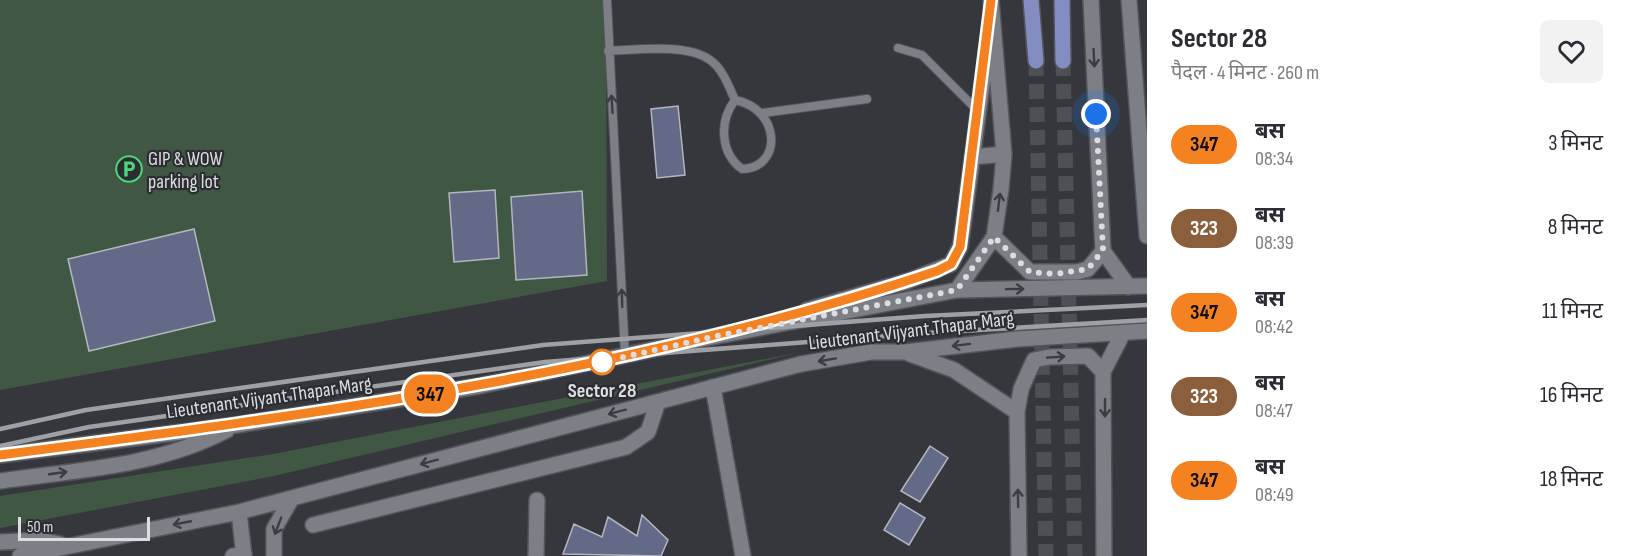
<!DOCTYPE html>
<html lang="hi">
<head>
<meta charset="utf-8">
<style>
  :root { --surface:#fff; --page:#f2f2f3; --text:#2b2b33; --muted:#7c7c81 }
  body { margin:0; font-family:"Sofia Sans Condensed","Noto Sans Devanagari",sans-serif; background:var(--page); color:var(--text); height:100vh; display:flex; flex-direction:column; font-size:22px; white-space:nowrap }
  * { box-sizing:border-box; margin:0 }
  p { font-size:20px; color:var(--muted) }
  .icon { flex:none; width:33px; height:33px; fill:none; stroke:currentColor; stroke-width:2; stroke-linecap:round; stroke-linejoin:round }
  .map { position:relative; flex:1; overflow:hidden }
  .side { display:flex; flex-direction:column; background:var(--surface); width:480px }
  .side>* { flex:none }
  .badge { padding:0 12px; border-radius:20px; font-size:21px; line-height:39px }
  .scale { position:absolute; left:18px; bottom:15px; width:132px; box-sizing:border-box; padding-left:6px; border:3px solid #dcdde0; border-top:0; font-size:16px; line-height:21px; white-space:nowrap; color:#dcdde0; -webkit-text-stroke:4px #2c2d33; paint-order:stroke }
  .you { position:absolute; width:30px; height:30px; margin:-15px; border:4px solid #fff; border-radius:50%; background:#1a73e8; box-shadow:0 0 0 9px #1a73e833 }
  .map>.badge { position:absolute; translate:-50% -50%; box-shadow:0 0 0 3px #fff }
  .round { display:grid; place-items:center; flex:none; width:63px; height:63px; border-radius:9px; background:var(--page) }
  .summary { display:flex; align-items:center; justify-content:space-between; height:102px; padding:0 24px }
  h1 { font-size:28px; font-weight:700; line-height:45px }
  ul { padding:0; list-style:none }
  li { display:flex; align-items:center; gap:18px; height:84px; padding:0 24px }
  li div { flex:1 }
  li b { display:block; font-size:22px }
  li em { font-style:normal }
  li .badge { min-width:66px; font-weight:700; text-align:center }
  main { display:flex; flex:1; min-height:0 }
  .map>svg:first-child { display:block }
  .green { fill:#3f5743 }
  .building { fill:#636a88; stroke:#b4b6bd; stroke-width:1.5 }
  .lines { fill:none; stroke-linecap:round; stroke-linejoin:round }
  .primary-tunnel { stroke:#4f5055; stroke-width:15; stroke-dasharray:15 8; stroke-linecap:butt }
  .lane-casing { stroke:#525459; stroke-width:10 }
  .street-casing { stroke:#525459; stroke-width:18 }
  .secondary-casing { stroke:#525459; stroke-width:18 }
  .primary-casing { stroke:#525459; stroke-width:18 }
  .lane { stroke:#7d7f86; stroke-width:8 }
  .street { stroke:#7d7f86; stroke-width:15 }
  .secondary { stroke:#7d7f86; stroke-width:15 }
  .primary { stroke:#838dc1; stroke-width:15 }
  .rail { stroke:#9fa0a4; stroke-width:4.5 }
  .oneway { stroke:#3c3d44 }
  .line-casing { stroke:#fff; stroke-width:14 }
  .line { stroke:#f58220; stroke-width:9 }
  .walk { stroke:#dcdde0; stroke-width:6; stroke-dasharray:0 10.8 }
  .stop-dot { fill:#fff; stroke:#f58220; stroke-width:3 }
  .labels { text-anchor:middle; stroke-width:4.5; stroke-linejoin:round; paint-order:stroke }
  .poi-label { font-size:20px; fill:#dcdde0; stroke:#2c2d33; text-anchor:start }
  .street-label { font-size:20px; fill:#dcdde0; stroke:#2c2d33 }
  .stop-label { font-size:20px; font-weight:bold; fill:#dcdde0; stroke:#2c2d33 }
</style>
</head>
<body>
<main>
<div class="map">
<svg width="1147" height="556" viewBox="0 0 1147 556">
  <rect width="100%" height="100%" fill="#36373d"/>
  <path class="green" d="M0,0H606L607,281L0,390Z
    M802,352L274,476L0,528V496L273,454Z"/>
  <path class="building" d="M678,106L685,175L657,178L651,109Z
    M495,190L499,258L454,262L449,193Z
    M582,191L587,275L516,280L511,197Z
    M194,229L215,321L89,351L68,259Z
    M930,446L948,458L920,502L901,491Z
    M900,503L925,518L909,545L884,530Z
    M642,515L668,540L661,556L563,554L574,524L602,537L608,517L637,536Z"/>
  <g class="lines">
    <path class="primary-tunnel" d="M1036,61L1046,556
      M1063,61L1075,556"/>
    <g class="lane-casing">
      <path id="lane" d="M607,0L625,355
        M898,48L922,55L977,110
        M608,51C636,50 686,43 710,60C723,69 729,87 735,100C719,121 720,153 742,169C783,168 781,109 735,100
        M763,113L867,99"/>
    </g>
    <g class="street-casing">
      <path id="street" d="M1129,0L1147,236
        M713,387L743,556
        M313,525L626,447L648,432L658,402
        M233,556L244,554
        M536,556L537,500"/>
    </g>
    <g class="secondary-casing">
      <path id="secondary" d="M1091,0L1103,251L1129,287
        M972,157L1004,154
        M994,237L1030,272H1077L1088,269L1103,251
        M957,290L994,237L1001,189L1004,154L991,0
        M807,310L908,281L951,264L960,247L963,227L992,11
        M910,354L954,370L1017,412L1019,556
        M1017,412L1021,389L1034,360L1049,357L1088,356L1103,372
        M0,455L237,425L479,386L712,337L957,290L1147,286
        M0,481C77,470 156,467 227,430
        M239,512L244,556
        M0,542L40,540L60,544
        M20,556L239,512L801,364L871,352H905L1017,339L1147,331
        M274,556V529L292,498
        M1104,556L1103,372L1123,333"/>
    </g>
    <g class="primary-casing">
      <path id="primary" d="M1031,0L1036,61
        M1062,0L1063,61"/>
    </g>
    <use href="#lane" class="lane"/>
    <use href="#street" class="street"/>
    <use href="#secondary" class="secondary"/>
    <use href="#primary" class="primary"/>
    <path class="rail" d="M0,429L86,410L543,345L925,316L1147,305
      M0,446L89,427L545,362L927,333L1147,320"/>
  </g>
  <defs><path id="oneway-shaft" d="M-6 0H5M1.5-3L5.5 0L1.5 3" fill="none" stroke-width="1.6" stroke-linecap="round" stroke-linejoin="round" transform="scale(1.5)"/></defs>
  <g class="oneway">
    <use href="#oneway-shaft" transform="translate(1094 58) rotate(87)"/>
    <use href="#oneway-shaft" transform="translate(612 104) rotate(-94)"/>
    <use href="#oneway-shaft" transform="translate(999 202) rotate(-83)"/>
    <use href="#oneway-shaft" transform="translate(1015 289) rotate(-1)"/>
    <use href="#oneway-shaft" transform="translate(622 298) rotate(-92)"/>
    <use href="#oneway-shaft" transform="translate(961 345) rotate(173)"/>
    <use href="#oneway-shaft" transform="translate(1056 357) rotate(-4)"/>
    <use href="#oneway-shaft" transform="translate(827 360) rotate(170)"/>
    <use href="#oneway-shaft" transform="translate(1105 408) rotate(90)"/>
    <use href="#oneway-shaft" transform="translate(617 412) rotate(165)"/>
    <use href="#oneway-shaft" transform="translate(429 462) rotate(165)"/>
    <use href="#oneway-shaft" transform="translate(58 473) rotate(-8)"/>
    <use href="#oneway-shaft" transform="translate(1018 498) rotate(-91)"/>
    <use href="#oneway-shaft" transform="translate(182 523) rotate(169)"/>
    <use href="#oneway-shaft" transform="translate(278 526) rotate(111)"/>
  </g>
  <g class="lines">
    <g class="line-casing">
      <path id="line" d="M0,455C316,414 633,373 937,271L951,264L960,247L991,0"/>
    </g>
    <use href="#line" class="line"/>
    <path class="walk" d="M602,362L712,337L957,290L994,237L1030,272L1055,274L1088,269L1103,250L1096,114"/>
  </g>
  <defs>
    <g id="parking-ring" transform="scale(1.35)"><circle r="9.5" fill="#2c2d33" stroke="#4bd677" stroke-width="1.5"/><path d="M-3.5-5.5H1a3.5 3.5 0 0 1 0 7H-1V5.5H-3.5ZM-1-3.4V-.6H.8a1.4 1.4 0 0 0 0-2.8Z" fill="#4bd677"/></g>
  </defs>
  <g fill-rule="evenodd">
    <use href="#parking-ring" x="129" y="169"/>
  </g>
  <circle class="stop-dot" cx="602" cy="362" r="12"/>
  <g class="labels">
    <g class="poi-label">
      <text x="148" y="165">GIP &amp; WOW<tspan x="148" dy="23">parking lot</tspan></text>
    </g>
    <g class="street-label">
      <text transform="translate(911 330) rotate(-7)" y="7">Lieutenant Vijyant Thapar Marg</text>
      <text transform="translate(269 397) rotate(-8)" y="7">Lieutenant Vijyant Thapar Marg</text>
    </g>
    <g class="stop-label">
      <text x="602" y="397">Sector 28</text>
    </g>
  </g>
</svg>
<div class="scale">50 m</div>
<div class="you" style="left:1096px;top:114px"></div>
<b class="badge" style="left:430px;top:394px;background:#f58220;color:#111">347</b>
</div>
<section class="side">
<div class="summary"><div><h1>Sector 28</h1><p>पैदल · 4 मिनट · 260 m</p></div><a class="round"><svg class="icon" aria-label="heart" viewBox="0 0 24 24"><path d="M12 20l-8-8c-3-5 5-10 8-4 3-6 11-1 8 4z"/></svg></a></div>
<ul>
<li><span class="badge" style="background:#f58220;color:#111">347</span><div><b>बस</b><p>08:34</p></div><em>3 मिनट</em></li>
<li><span class="badge" style="background:#8b5e3c;color:#fff">323</span><div><b>बस</b><p>08:39</p></div><em>8 मिनट</em></li>
<li><span class="badge" style="background:#f58220;color:#111">347</span><div><b>बस</b><p>08:42</p></div><em>11 मिनट</em></li>
<li><span class="badge" style="background:#8b5e3c;color:#fff">323</span><div><b>बस</b><p>08:47</p></div><em>16 मिनट</em></li>
<li><span class="badge" style="background:#f58220;color:#111">347</span><div><b>बस</b><p>08:49</p></div><em>18 मिनट</em></li>
</ul>
</section>
</main>
</body>
</html>
